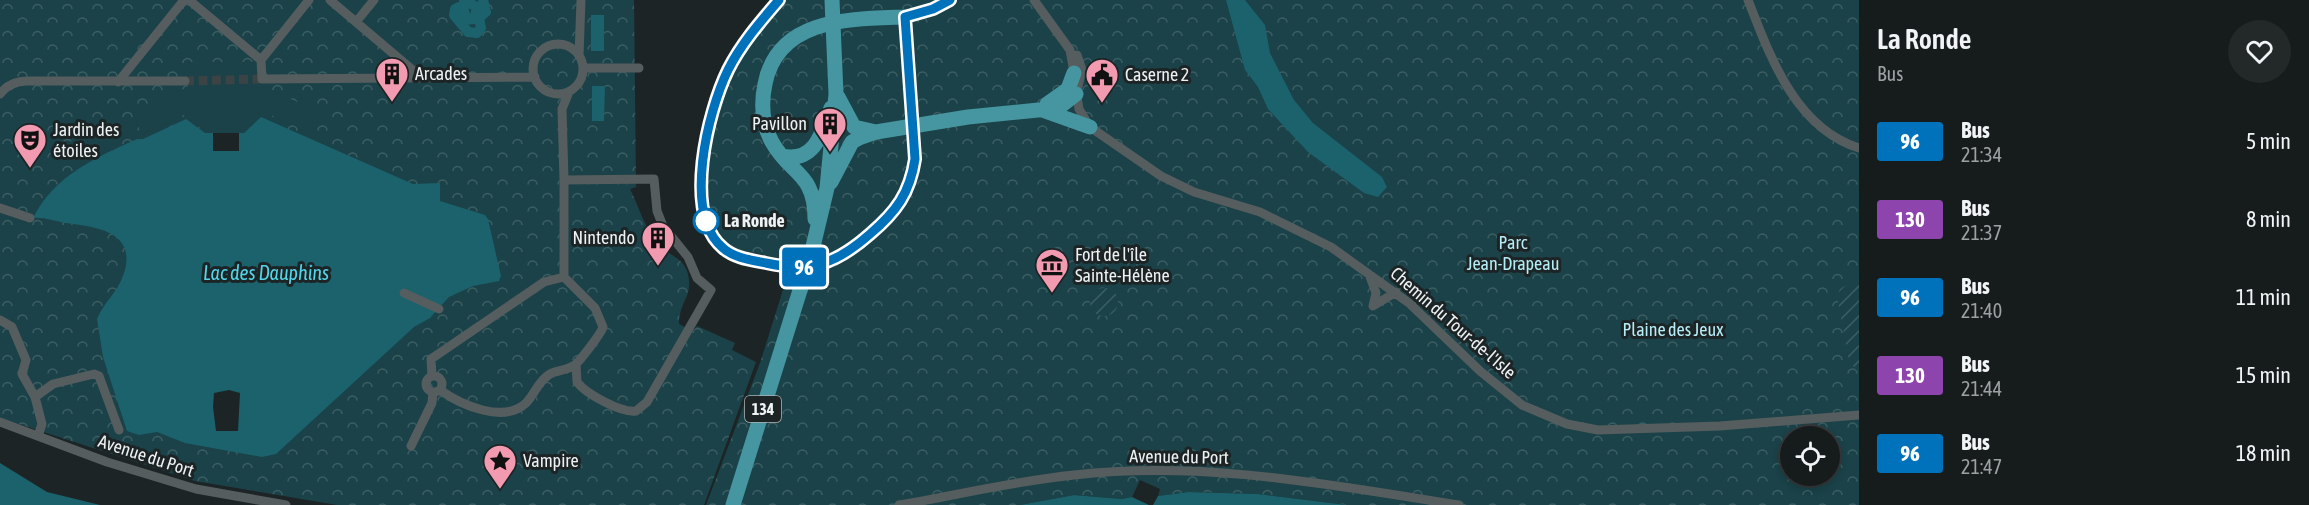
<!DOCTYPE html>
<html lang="fr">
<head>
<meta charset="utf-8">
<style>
  :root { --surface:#161b1c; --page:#232829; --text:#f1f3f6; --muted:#9ea1a3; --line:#35393b }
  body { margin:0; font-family:"Asap Condensed",sans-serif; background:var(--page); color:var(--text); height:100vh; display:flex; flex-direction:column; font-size:22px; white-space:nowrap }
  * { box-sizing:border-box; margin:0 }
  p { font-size:20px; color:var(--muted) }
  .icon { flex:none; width:33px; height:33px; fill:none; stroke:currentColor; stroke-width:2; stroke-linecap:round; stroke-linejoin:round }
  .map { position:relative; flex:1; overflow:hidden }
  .details { display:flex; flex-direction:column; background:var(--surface); width:450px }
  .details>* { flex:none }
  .badge { padding:0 12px; border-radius:4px; font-size:21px; line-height:39px }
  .tools { position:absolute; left:1780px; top:426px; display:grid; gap:12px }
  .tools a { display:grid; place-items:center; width:60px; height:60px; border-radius:50%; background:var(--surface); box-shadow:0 3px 9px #0003,0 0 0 2px var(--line); font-size:30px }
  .map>.badge { position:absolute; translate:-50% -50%; box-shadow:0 0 0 3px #fff }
  .round { display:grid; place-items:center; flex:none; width:63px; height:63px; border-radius:32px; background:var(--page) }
  .overview { display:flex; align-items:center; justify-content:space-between; height:102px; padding:0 18px }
  h1 { font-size:28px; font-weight:600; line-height:45px }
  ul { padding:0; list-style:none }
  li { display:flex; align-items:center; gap:18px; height:78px; padding:0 18px }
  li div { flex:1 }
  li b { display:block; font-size:22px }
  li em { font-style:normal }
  li .badge { min-width:66px; font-weight:700; text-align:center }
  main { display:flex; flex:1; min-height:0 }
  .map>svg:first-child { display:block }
  .park { fill:url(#park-crowns); fill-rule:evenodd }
  .garden { fill:url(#garden-furrows) }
  .pitch { fill:#1a4248 }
  .water { fill:#1b626c }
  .pier { fill:#1d2425 }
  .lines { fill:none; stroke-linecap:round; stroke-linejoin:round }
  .canal { stroke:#1b626c; stroke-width:10 }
  .street-tunnel { stroke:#3c4344; stroke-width:9; stroke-dasharray:9 4.5; stroke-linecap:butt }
  .street { stroke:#555d5e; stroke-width:9 }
  .primary { stroke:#4596a1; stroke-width:15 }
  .line-casing { stroke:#fff; stroke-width:14 }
  .line { stroke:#0072bc; stroke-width:9 }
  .stop-dot { fill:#fff; stroke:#0072bc; stroke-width:3 }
  .labels { text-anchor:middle; stroke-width:6; stroke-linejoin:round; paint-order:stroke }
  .shield { fill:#1d2425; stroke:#afb4b5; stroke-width:1.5 }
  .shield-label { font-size:16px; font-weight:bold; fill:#eef2f3 }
  .poi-label { font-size:18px; fill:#eef2f3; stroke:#1d2425; text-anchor:start }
  .stop-label { font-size:18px; font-weight:bold; fill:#eef2f3; stroke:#1d2425; text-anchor:start }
  .park-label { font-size:18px; fill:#b5edf7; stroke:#1d2425 }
  .street-label { font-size:18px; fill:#eef2f3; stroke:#1d2425 }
  .water-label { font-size:20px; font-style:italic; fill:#51d5e8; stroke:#1d2425 }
</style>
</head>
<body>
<main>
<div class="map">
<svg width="1859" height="505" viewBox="0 0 1859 505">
  <defs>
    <pattern id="park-crowns" width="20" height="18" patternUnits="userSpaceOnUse" patternTransform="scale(1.5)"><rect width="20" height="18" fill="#1a4248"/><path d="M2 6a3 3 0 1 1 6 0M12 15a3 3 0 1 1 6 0" fill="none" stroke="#3c5e63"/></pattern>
    <pattern id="garden-furrows" width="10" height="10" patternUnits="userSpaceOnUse" patternTransform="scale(1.5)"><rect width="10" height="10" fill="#1a4248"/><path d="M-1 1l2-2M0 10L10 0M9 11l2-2" fill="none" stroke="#3c5e63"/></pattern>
  </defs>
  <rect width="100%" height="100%" fill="#1d2425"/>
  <path class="park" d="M0,0H634L636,187L630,189C638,205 645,228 657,243C669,257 687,257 689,280C691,297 679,304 679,324L693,331L697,326L735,343L732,350L756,362L704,505H337L195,481L0,418Z
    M786,0H1859V505H1347L1258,494L1188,492L1158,496L1160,489L1140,480L1132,497L1122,499L1074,495L1020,505H706L760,363L792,261L739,250C686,225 712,117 732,75C746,47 766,24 786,0ZM1791,436H1830V476H1791Z"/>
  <path class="garden" d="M1859,277V373L1849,361L1837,296L1840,289Z
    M1090 302a14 14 0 1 1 28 0a14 14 0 1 1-28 0Z"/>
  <path class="pitch" d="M189,62H259L261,86L318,111L308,132L265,112L244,133H205L186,114L142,135L133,113L188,87Z
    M119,118L128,137L78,162L68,143Z"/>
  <path class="water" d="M1226,0H1245L1265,25L1270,53L1294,100L1313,123L1382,177L1387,187L1378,197L1364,193L1308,152L1268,109L1258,87L1245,70Z
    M591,15H604V51H591Z
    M592,86H605L604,121H592Z
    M261,117L413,184L440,183V201L485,215L488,219L501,276L499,281L473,286L449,297L430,318L414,327L276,454L262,457L185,443L157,432L139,435L127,431L103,357L97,319C103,303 117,293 123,276C139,231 96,227 65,223C54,221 44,217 33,218C55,175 95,158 137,139H143L186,119L205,133H244Z
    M0,463L47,492L100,505H0Z
    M1188,492L1258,494L1347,505H1153L1158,496Z
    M1074,495L1122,499L1132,497L1149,505H1020Z"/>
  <path class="pier" d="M213,133H239V151H213Z
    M229,390L240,393L238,431H216L213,407L214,393Z"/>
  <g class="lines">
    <path class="canal" d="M464,0L477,7L474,19L466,20L464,10L459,7L455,9L454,15L468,32L477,33L481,28L479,18L486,12L483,0"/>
    <path class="street-tunnel" d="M185,81L262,79"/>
    <path class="street" d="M189,0L261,60L262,79L535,77
      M330,0L422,78
      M779,0C760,22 741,44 728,70C708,111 682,214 723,248C734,258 751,260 766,263C810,273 837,264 870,234C896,212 910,193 915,159L905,17L933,9L950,0
      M1034,0L1070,50L1075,78
      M1748,0C1770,56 1795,128 1859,148
      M356,22L374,0
      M533 69a25 25 0 1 1 50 0a25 25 0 1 1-50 0Z
      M579,56L581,0
      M261,60L309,0
      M583,68H639
      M118,82L184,0
      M1076,91L1079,109L1090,127L1161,176L1194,192L1260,212L1331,247L1409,303L1480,371L1522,405L1567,424L1598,430L1720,426L1859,415
      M569,92L562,109L564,180L654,179L657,211L663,226L688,257L697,278L711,290L647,402L636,411C621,413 586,394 577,382L576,364
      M0,94C7,85 16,81 27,81H185
      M1076,94L1082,70L1077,55
      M564,180V277
      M0,208L30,218
      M1369,274L1376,293L1373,306
      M404,293L439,309
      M1373,306L1396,292
      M0,320L12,327L26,360L22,374L35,397L53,384L94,374L99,376L119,430
      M432,376L431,359L544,282L564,277L595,308L603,327C601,334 581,359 576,364C570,370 557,370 550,374C538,381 535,394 526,403C504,424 461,405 440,390
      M426 384a8 8 0 1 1 16 0a8 8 0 1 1-16 0Z
      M35,397L42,424L38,436
      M0,422L107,462L196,489L286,505
      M411,446L432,403L433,392
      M899,505C957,495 1015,481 1074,475C1203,460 1332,485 1459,505"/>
    <path class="primary" d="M838,97L854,127L876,132
      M1047,104L1068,89L1074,73
      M1045,111L1090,127
      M782,156C815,163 822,133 831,108
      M831,182L852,142L859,138L876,132L968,117L1058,108L1076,94
      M815,219C815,172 790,175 772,142C762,124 761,103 765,84C778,17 852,19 905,17
      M733,505L811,255L827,188L836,94L832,0"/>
  </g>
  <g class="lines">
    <g class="line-casing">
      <path id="line" d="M779,0C760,22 741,44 728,70C708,111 682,214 723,248C734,258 751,260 766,263C810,273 836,264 870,234C896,212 910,193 915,159L905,17L933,9L950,0"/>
    </g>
    <use href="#line" class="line"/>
  </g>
  <defs>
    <g id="building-pin" transform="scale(1.725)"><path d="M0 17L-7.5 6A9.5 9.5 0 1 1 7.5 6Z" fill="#f29aaf" stroke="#1d2425"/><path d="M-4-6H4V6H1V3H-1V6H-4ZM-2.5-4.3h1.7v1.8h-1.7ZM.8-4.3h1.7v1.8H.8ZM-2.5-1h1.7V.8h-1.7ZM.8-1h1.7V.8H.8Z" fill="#111"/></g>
    <g id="civic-pin" transform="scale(1.725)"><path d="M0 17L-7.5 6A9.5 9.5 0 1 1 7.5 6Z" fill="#f29aaf" stroke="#1d2425"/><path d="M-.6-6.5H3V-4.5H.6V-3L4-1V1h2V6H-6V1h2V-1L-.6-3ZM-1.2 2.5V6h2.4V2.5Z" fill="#111"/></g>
    <g id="theatre-pin" transform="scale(1.725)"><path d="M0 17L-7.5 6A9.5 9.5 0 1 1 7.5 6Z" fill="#f29aaf" stroke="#1d2425"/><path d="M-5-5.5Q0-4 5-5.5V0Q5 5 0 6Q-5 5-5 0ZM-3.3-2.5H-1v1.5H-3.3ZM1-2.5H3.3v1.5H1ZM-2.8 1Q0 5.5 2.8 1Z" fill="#111"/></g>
    <g id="museum-pin" transform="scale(1.725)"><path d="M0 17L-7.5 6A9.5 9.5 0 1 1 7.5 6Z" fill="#f29aaf" stroke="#1d2425"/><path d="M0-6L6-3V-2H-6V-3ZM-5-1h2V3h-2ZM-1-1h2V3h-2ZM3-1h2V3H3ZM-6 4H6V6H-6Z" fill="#111"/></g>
    <g id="sight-pin" transform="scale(1.725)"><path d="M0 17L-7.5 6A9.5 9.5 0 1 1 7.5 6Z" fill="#f29aaf" stroke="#1d2425"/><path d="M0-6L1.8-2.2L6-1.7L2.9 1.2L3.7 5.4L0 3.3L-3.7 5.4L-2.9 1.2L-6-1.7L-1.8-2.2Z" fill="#111"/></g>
  </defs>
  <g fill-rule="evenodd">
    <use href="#building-pin" x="392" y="74"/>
    <use href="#civic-pin" x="1102" y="75"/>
    <use href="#building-pin" x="830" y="124"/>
    <use href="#theatre-pin" x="30" y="140"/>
    <use href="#building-pin" x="658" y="238"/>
    <use href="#museum-pin" x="1052" y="265"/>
    <use href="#sight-pin" x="500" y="461"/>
  </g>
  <circle class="stop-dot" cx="706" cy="221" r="12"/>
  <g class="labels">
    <rect class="shield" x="745" y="396" width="36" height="26" rx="4.5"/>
    <g class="shield-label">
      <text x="763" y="415">134</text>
    </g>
    <g class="poi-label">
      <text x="415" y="80">Arcades</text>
      <text x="1125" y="81">Caserne 2</text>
      <text x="807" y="130" text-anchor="end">Pavillon</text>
      <text x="53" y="136">Jardin des<tspan x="53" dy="21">étoiles</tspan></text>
      <text x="635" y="244" text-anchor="end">Nintendo</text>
      <text x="1075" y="261">Fort de l'île<tspan x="1075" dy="21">Sainte-Hélène</tspan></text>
      <text x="523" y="467">Vampire</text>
    </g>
    <g class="stop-label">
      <text x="724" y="227">La Ronde</text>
    </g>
    <g class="park-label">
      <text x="1513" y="249">Parc<tspan x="1513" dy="21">Jean-Drapeau</tspan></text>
      <text x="1673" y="336">Plaine des Jeux</text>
    </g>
    <g class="street-label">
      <text transform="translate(1453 323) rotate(41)" y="6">Chemin du Tour-de-l'Isle</text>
      <text transform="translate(146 456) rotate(18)" y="6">Avenue du Port</text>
      <text transform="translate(1179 457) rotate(1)" y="6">Avenue du Port</text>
    </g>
    <g class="water-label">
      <text x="266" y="280">Lac des Dauphins</text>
    </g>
  </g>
</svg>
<div class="tools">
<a><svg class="icon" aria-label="locate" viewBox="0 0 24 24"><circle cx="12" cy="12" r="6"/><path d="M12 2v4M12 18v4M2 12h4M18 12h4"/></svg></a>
</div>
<b class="badge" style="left:804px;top:267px;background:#0072bc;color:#fff">96</b>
</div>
<section class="details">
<div class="overview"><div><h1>La Ronde</h1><p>Bus</p></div><a class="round"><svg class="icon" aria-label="heart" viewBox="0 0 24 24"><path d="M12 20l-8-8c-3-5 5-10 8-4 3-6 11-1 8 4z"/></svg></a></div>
<ul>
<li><span class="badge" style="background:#0072bc;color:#fff">96</span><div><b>Bus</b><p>21:34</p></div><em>5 min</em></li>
<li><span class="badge" style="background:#8e44ad;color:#fff">130</span><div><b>Bus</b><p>21:37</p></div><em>8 min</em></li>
<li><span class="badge" style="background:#0072bc;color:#fff">96</span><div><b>Bus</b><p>21:40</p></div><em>11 min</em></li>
<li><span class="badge" style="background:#8e44ad;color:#fff">130</span><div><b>Bus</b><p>21:44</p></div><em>15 min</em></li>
<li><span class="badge" style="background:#0072bc;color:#fff">96</span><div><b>Bus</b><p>21:47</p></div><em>18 min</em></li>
</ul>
</section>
</main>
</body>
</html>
